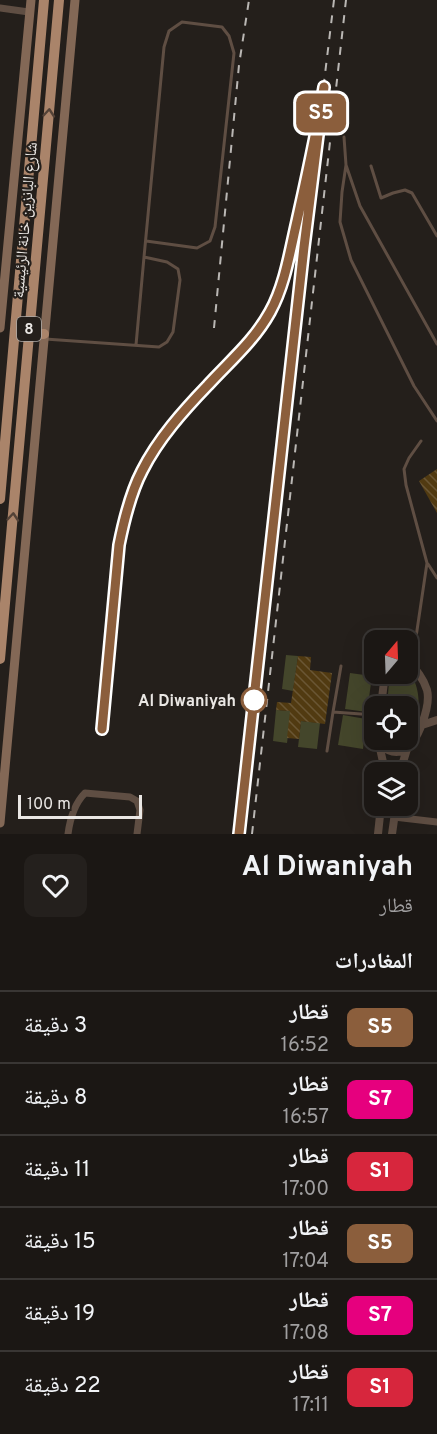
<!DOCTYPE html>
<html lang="ar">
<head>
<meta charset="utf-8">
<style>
  :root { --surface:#1b1714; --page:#24201d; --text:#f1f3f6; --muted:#a09fa0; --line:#393634 }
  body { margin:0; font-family:Overpass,"Noto Naskh Arabic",sans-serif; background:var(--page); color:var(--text); direction:rtl; height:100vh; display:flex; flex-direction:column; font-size:22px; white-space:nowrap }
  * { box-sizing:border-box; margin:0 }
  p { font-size:20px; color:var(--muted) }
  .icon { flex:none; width:33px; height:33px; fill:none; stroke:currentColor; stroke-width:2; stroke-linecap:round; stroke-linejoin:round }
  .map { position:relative; height:834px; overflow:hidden; direction:ltr }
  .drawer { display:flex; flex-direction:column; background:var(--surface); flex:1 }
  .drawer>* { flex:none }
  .badge { padding:0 12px; border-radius:9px; font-size:21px; line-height:39px }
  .needle { width:39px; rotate:19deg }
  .fabs { position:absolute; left:364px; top:630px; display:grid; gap:12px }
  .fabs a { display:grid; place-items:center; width:54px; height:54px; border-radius:12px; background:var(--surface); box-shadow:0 6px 24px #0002,0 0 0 2px var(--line); font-size:30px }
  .scale { position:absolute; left:18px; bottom:15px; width:124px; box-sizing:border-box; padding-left:6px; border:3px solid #eae7e4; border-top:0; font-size:16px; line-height:21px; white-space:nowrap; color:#eae7e4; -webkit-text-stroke:4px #241f1b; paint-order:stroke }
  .map>.badge { position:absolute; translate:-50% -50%; box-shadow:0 0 0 3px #fff }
  h2 { padding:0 24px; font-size:22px; line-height:54px }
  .round { display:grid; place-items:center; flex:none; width:63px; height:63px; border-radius:12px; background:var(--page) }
  .overview { display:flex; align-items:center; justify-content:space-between; height:102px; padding:0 24px }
  h1 { font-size:28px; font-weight:700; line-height:45px }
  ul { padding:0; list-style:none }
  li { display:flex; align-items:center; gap:18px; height:72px; padding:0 24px; border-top:2px solid var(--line) }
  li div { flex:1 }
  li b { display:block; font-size:22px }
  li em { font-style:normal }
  li .badge { min-width:66px; font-weight:700; text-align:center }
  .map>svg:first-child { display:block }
  .green { fill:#44462b }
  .building { fill:url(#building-back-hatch) }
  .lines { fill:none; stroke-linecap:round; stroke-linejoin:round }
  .service { stroke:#5f4e43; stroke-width:3 }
  .minor { stroke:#5f4e43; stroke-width:7 }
  .tertiary { stroke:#5f4e43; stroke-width:8 }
  .secondary { stroke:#836856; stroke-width:9 }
  .trunk { stroke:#aa846a; stroke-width:10 }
  .rail { stroke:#bab7b4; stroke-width:2; stroke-dasharray:8 8; stroke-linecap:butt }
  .oneway { stroke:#534237 }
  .line-casing { stroke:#fff; stroke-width:14 }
  .line { stroke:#8b5e3c; stroke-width:9 }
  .stop-dot { fill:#fff; stroke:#8b5e3c; stroke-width:3 }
  .labels { text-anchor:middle; stroke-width:4.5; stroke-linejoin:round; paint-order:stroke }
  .shield { fill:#241f1b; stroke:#afaba8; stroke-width:1.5 }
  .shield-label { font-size:15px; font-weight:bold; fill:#eae7e4 }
  .street-label { font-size:16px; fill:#eae7e4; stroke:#241f1b }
  .stop-label { font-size:16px; font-weight:bold; fill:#eae7e4; stroke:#241f1b; text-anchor:end }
</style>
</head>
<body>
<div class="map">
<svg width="437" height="834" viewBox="0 0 437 834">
  <defs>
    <pattern id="building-back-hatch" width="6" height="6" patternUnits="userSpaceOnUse" patternTransform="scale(1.5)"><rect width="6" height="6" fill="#513a11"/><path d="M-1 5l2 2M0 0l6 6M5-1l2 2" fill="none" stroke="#6a5634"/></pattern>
  </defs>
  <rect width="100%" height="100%" fill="#241f1b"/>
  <path class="green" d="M286,655L298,656L293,691L282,689Z
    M408,672C418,681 420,700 418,713C417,720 412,725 408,730V706H387L389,682L392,674H408Z
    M350,673L372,676L367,712L345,709Z
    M276,710L291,711L287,743L273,741Z
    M343,715L366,719L363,749L338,745Z
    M301,721L320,723L317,749L298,747Z"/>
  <path class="building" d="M437,469V513L419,481Z
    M298,656L311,657L310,670L332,673L325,724L301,721L299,739L287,738L290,711L276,710L277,702L291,703Z"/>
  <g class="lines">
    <path class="service" d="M344,137L346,165L360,206L437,344
      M346,165L342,192L340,222L351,260L414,386L437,421
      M371,166L381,198L393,193L405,190L412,193L437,236
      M45,339L159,347L167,342L173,332L180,280L178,269L167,262L144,257L164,47L169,31L182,22L222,27L229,36L234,53L215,227L210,241L197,248L146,241
      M136,345L144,257
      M428,564L437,578
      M412,664L427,563L406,485L404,469L409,458L421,441
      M333,712L341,666
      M327,751L333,712L375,715"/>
    <path class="minor" d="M0,8L29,12
      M394,817L437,822
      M68,834C70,819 74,804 85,793L130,797L137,801L140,810L137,834"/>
    <path class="tertiary" d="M381,706L385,674
      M422,725L437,720
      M378,740L379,744C386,750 395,755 404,750C418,743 431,705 427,690C424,680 416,668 408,663
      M379,744L383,762L384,772
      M400,772L407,749
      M378,834L381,806
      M392,834L396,806"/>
    <path class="secondary" d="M0,328L31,0
      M0,823L75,0"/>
    <path class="trunk" d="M29,334H44
      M0,499C16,333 28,166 44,0
      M0,659L59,0"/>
    <path class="rail" d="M214,328L239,65L249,0
      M102,729L119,545L123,523L135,485L152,454L179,417L208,384L248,344L271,311L283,276L305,185
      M239,834L304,247L334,0
      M252,834L346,0"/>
  </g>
  <defs><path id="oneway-chevron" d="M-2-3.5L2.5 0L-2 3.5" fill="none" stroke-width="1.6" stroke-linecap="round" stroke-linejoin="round" transform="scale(1.5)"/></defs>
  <g class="oneway">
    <use href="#oneway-chevron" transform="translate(49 113) rotate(-85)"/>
    <use href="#oneway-chevron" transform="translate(13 517) rotate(-85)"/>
  </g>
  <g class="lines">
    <g class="line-casing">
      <path id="line" d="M102,729L119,545C124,520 130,494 142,471C158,439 183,411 208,385C230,361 254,341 270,312C285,285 290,251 297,221C307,176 317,132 324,87L304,247L239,834"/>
    </g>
    <use href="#line" class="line"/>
  </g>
  <circle class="stop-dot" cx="254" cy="700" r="12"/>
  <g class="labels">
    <rect class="shield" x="17" y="317" width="24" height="24" rx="4.5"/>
    <g class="shield-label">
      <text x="29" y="334">8</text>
    </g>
    <g class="street-label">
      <text transform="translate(24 220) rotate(-85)" y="6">شارع البانزين خانة الرئيسية</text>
    </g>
    <g class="stop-label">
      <text x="236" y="706">Al Diwaniyah</text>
    </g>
  </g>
</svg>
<div class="fabs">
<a><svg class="needle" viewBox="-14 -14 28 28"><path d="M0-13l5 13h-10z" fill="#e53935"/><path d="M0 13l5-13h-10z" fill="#a09fa0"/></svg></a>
<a><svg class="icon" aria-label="locate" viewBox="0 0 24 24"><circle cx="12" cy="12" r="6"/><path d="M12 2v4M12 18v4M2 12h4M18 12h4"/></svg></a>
<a><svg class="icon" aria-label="layers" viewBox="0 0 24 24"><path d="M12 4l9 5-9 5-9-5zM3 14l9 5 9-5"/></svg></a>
</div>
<div class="scale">100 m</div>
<b class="badge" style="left:321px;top:113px;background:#8b5e3c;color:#fff">S5</b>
</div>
<section class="drawer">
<div class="overview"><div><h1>Al Diwaniyah</h1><p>قطار</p></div><a class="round"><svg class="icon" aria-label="heart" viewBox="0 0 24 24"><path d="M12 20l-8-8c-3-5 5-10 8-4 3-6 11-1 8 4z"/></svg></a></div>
<h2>المغادرات</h2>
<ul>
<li><span class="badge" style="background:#8b5e3c;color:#fff">S5</span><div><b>قطار</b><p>16:52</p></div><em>3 دقيقة</em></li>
<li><span class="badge" style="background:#e6007e;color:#fff">S7</span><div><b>قطار</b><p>16:57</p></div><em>8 دقيقة</em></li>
<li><span class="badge" style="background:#d7263d;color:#fff">S1</span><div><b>قطار</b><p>17:00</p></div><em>11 دقيقة</em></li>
<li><span class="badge" style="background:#8b5e3c;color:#fff">S5</span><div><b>قطار</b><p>17:04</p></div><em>15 دقيقة</em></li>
<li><span class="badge" style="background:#e6007e;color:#fff">S7</span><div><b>قطار</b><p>17:08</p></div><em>19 دقيقة</em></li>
<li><span class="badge" style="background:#d7263d;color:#fff">S1</span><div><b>قطار</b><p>17:11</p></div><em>22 دقيقة</em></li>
</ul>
</section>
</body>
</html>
